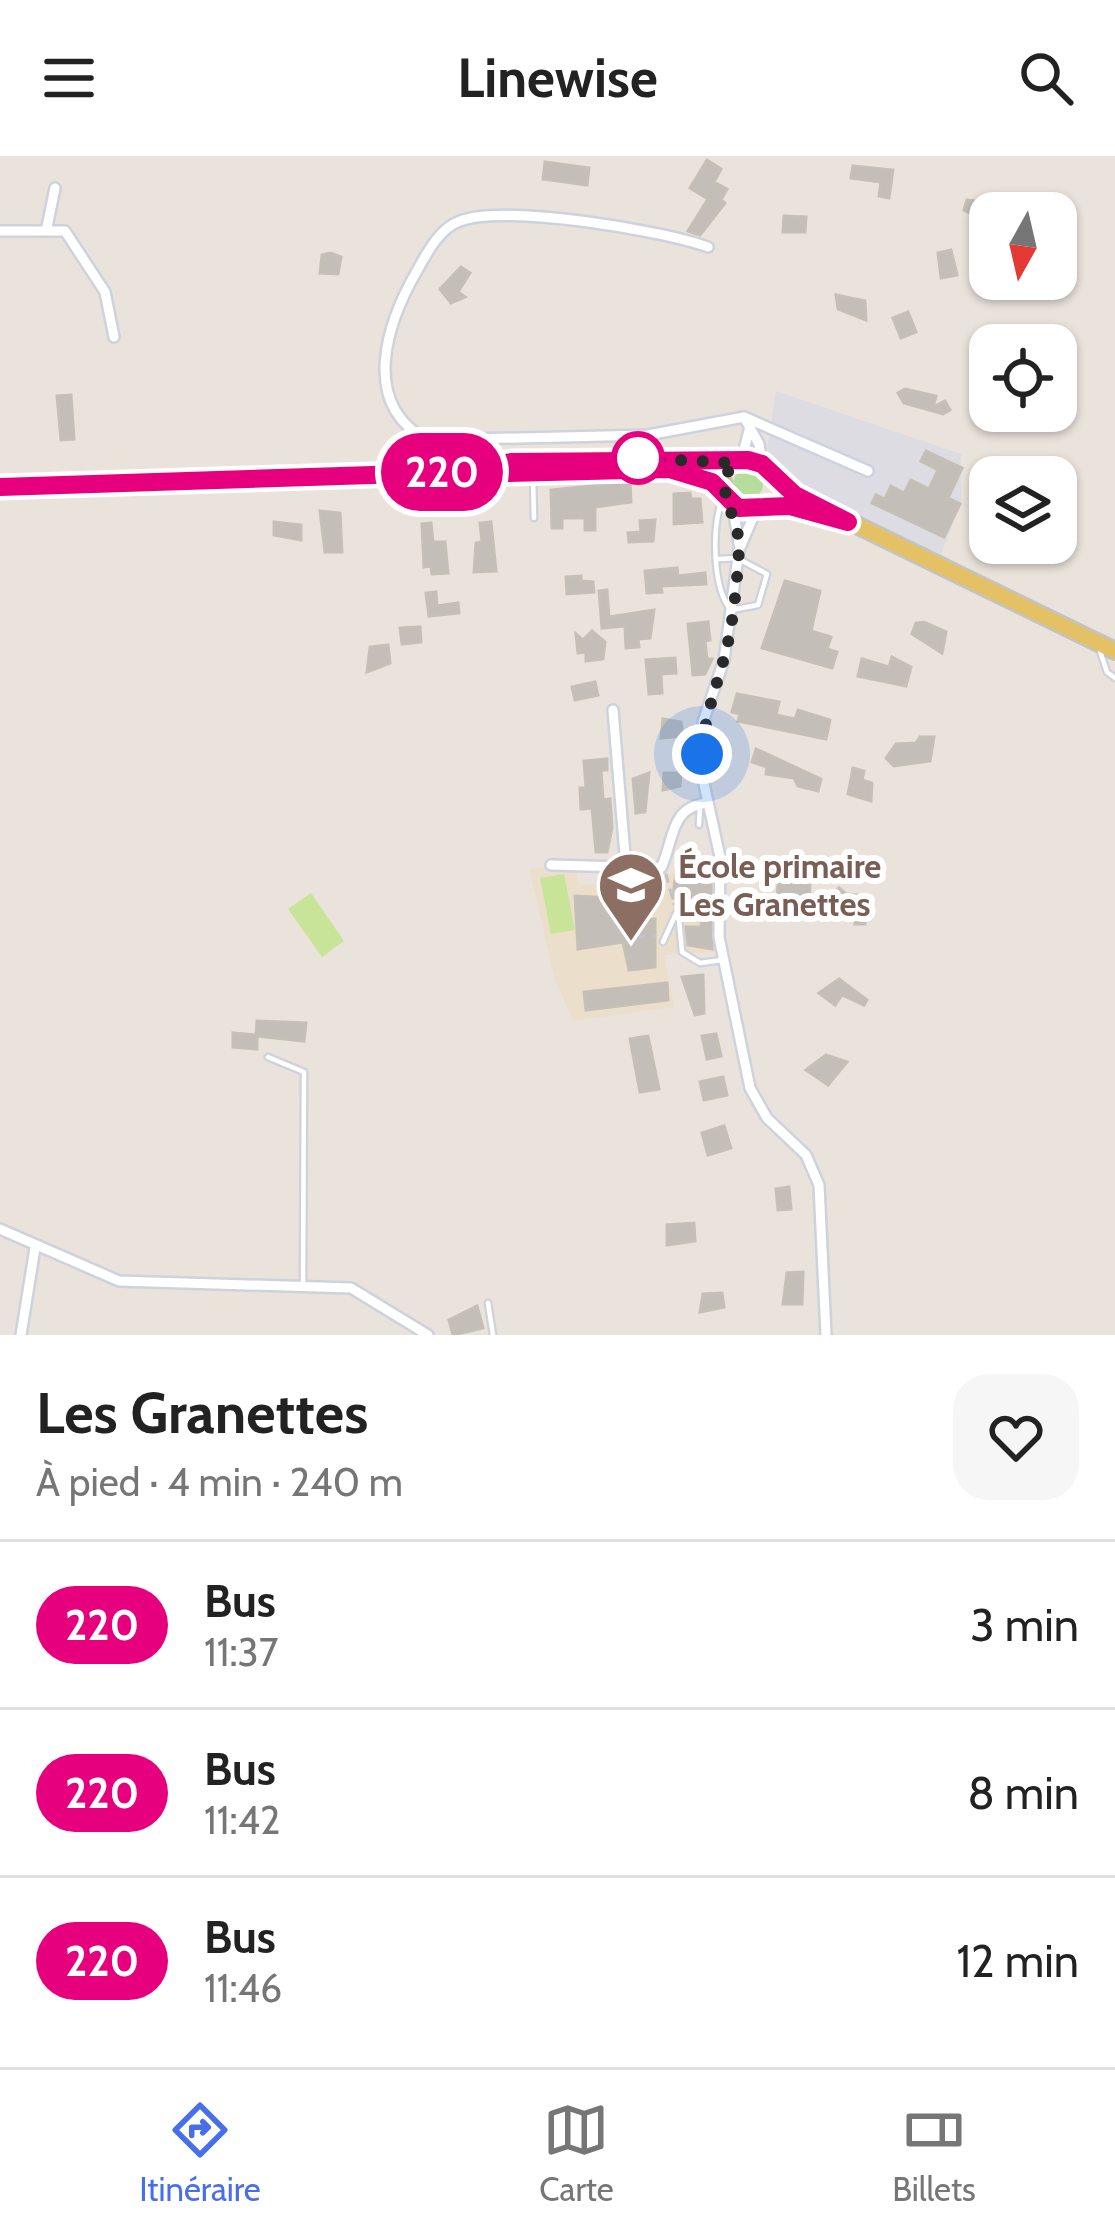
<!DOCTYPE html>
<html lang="fr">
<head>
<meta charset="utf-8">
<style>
  :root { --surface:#fff; --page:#f6f6f6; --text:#222; --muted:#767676; --line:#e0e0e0; --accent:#486eec }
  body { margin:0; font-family:Cabin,sans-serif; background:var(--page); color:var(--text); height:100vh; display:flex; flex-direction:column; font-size:45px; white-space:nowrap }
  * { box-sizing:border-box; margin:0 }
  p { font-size:39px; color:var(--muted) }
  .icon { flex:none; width:66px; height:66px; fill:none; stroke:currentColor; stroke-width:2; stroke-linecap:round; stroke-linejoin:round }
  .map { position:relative; height:1179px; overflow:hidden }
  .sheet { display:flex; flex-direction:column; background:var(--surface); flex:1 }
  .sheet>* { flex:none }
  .badge { padding:0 24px; border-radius:39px; font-size:42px; line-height:78px }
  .needle { width:78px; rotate:188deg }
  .buttons { position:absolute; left:969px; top:36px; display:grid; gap:24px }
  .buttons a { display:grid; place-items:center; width:108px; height:108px; border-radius:24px; background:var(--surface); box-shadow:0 3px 9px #0004; font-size:60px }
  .you { position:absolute; width:60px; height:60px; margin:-30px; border:9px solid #fff; border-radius:50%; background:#1a73e8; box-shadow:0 0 0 18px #1a73e833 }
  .map>.badge { position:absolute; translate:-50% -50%; box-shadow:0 0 0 6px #fff }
  .round { display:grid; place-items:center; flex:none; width:126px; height:126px; border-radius:36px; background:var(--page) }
  .headline { display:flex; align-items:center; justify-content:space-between; height:204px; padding:0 36px }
  h1 { font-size:57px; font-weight:700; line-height:90px }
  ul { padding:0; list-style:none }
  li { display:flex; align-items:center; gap:36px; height:168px; padding:0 36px; border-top:3px solid var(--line) }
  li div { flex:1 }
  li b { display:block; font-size:45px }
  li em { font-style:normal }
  li .badge { min-width:132px; font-weight:700; text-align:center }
  header { display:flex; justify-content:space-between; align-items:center; height:156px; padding:0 36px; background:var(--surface); font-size:54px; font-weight:700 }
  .tab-bar { display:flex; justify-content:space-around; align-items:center; height:168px; border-top:3px solid var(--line); background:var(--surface); font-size:33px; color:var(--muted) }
  .tab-bar a { display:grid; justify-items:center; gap:6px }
  .tab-bar .on { color:var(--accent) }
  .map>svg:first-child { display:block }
  .industrial { fill:#dedce3 }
  .education { fill:#ebdfcc }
  .green { fill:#b5dd9c }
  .pitch { fill:#c7e499 }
  .building { fill:#c3beb7; stroke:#c5bfb6; stroke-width:3 }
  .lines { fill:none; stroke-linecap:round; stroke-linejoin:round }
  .service-casing { stroke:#ced2dd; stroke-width:9 }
  .minor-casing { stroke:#ced2dd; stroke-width:14 }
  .primary-casing { stroke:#c3c3c3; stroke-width:20 }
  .path { stroke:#c3c3c3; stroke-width:3; stroke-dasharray:9 6; stroke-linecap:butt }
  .service { stroke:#fff; stroke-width:4.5 }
  .minor { stroke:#fff; stroke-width:9 }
  .primary { stroke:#e5c166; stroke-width:15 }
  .line-casing { stroke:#fff; stroke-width:27 }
  .line { stroke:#e6007e; stroke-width:18 }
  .walk { stroke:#292929; stroke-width:12; stroke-dasharray:0 21.6 }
  .stop-dot { fill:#fff; stroke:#e6007e; stroke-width:6 }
  .labels { text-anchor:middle; stroke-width:12; stroke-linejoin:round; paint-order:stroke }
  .education-label { font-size:33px; font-weight:bold; fill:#785e54; stroke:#fff; text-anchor:start }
</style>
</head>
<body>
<header><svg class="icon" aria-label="menu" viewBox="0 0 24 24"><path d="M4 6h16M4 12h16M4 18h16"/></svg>Linewise<svg class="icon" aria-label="search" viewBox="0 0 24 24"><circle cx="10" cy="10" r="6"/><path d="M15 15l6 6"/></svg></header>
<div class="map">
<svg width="1115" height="1179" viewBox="0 0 1115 1179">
  <rect width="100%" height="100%" fill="#eae3dc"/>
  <path class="industrial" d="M776,235L961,298V346L940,401L788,327L767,293Z"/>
  <path class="education" d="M566,711L576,716L580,729L609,727L611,716L716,718L715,796L664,799L674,851L573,865L555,823L529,713Z"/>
  <path class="green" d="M733 328a15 15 0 1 1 30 0a15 15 0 1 1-30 0Z"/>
  <path class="pitch" d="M564,718L575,774L551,778L540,722Z
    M311,737L344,785L322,801L288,753Z"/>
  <path class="building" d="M707,4L721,13L714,26L727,33L721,44L725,47L700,79L688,75L708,43L690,32Z
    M545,6L589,12L587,29L543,23Z
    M853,10L893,14L889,42L879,40L881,26L851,22Z
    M967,44L1007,49L1013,57H990V62L972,58L964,54Z
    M784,60L806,61L805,76H783Z
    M951,94L957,119L941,122L938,97Z
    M330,97L341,101L338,118L320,117L322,99Z
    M461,111L470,117L458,136L465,141L451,147L440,133Z
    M836,139L865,145L866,164L838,153Z
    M908,156L916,176L901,182L893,162Z
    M905,233L936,240L933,251L945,245L950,254L943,258L904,247L898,237Z
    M71,239L74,283L61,284L57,240Z
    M926,295L962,312L948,342L960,348L944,381L872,347L876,339L885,343L891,330L904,337L911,324L929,333L938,314L921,305Z
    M630,326L631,346L595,351V374H585V362H562V372H552L551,334Z
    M690,337L691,343H700L702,366L674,368V338Z
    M320,355L340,357L342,396H325Z
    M655,364L653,385L629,386L628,377L641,376L640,365Z
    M274,366L301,369V384L274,379Z
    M491,366L496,415L474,416L476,387L482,386L480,367Z
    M431,367L433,386H445L448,417L432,418L431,410L424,411L422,368Z
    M677,412L678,420L705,417L706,428L661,430L662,436L647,437L645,415Z
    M581,420V425L593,426L594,436L567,438L566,421Z
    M785,425L820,435L811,475L831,481L827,493L837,496L832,512L762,492Z
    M607,434L609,461L654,454L650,482L638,483L639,491L626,492L625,470L602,472L599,435Z
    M436,436L437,450L458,447L459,457L429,460L426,437Z
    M708,466L710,484L705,485L707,503H712L705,518L693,519L688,468Z
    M924,466L946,476L942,497L912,478L916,467Z
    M420,471L421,486L402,488L400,472Z
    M592,475L605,486L603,503L586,505V496L578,497L576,478L583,484Z
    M388,489L390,507L367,516L370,491Z
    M892,501L911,511L906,530L858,520L862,503L889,511Z
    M675,502L676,517L661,518L662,537L649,538L646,504Z
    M595,526L598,539L575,544L572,531Z
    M737,538L779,546L776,559L795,563L798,554L830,564L826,583L738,565L740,558L732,556Z
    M663,563L681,566L683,580L661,582Z
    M920,581H934L930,605L894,610L886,602L896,588L916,587Z
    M756,593L821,623L818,635L798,630L794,622L766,618L767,611L752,606Z
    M607,603V614H601L603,644L610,643L612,672L607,696H596L592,652L581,653L580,632H586L584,605Z
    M853,612L864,615L862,624L872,627L871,645L848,638Z
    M649,617L645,656L636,657L633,623Z
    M664,617H681L680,630L663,634Z
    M739,706L763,707L762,719L738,724Z
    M676,714L711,723L712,793L688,789L686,771H701L703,743L673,742Z
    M779,720L789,721V727L810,729L809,744L777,740Z
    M627,727L629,765L655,763V811L629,814L623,786L578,793L575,740L615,742L614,728Z
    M839,732L846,738L867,740L865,768H855L857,753L841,755L828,742Z
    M703,819L704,857L695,859L682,821Z
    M839,823L867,844L864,849L842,839L835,849L819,837Z
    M667,827L668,844L586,854L584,836Z
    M257,865L306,867L304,885L257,880V893L233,891V877L256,879Z
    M716,878L721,900L707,903L702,880Z
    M648,880L659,933L640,936L630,883Z
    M826,899L847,906L828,929L806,914Z
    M723,921L727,939L704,944L700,926Z
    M724,970L731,992L708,999L702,977Z
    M789,1031L791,1053L778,1054L776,1033Z
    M694,1067L695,1085L667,1089V1069Z
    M803,1116L802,1148H783L787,1117Z
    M722,1137L724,1151L700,1156L703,1138Z
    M477,1150L483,1172L453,1179L449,1164Z"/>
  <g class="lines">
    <g class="service-casing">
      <path id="service" d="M533,322L534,362
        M719,403L737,402L767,418L758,449L731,454C712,432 712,371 722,344
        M1099,492L1107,516L1115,522
        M699,669L700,648
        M663,786L678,753L682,796L700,807L723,804
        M268,901L304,916L303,1128
        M488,1147L493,1179"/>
    </g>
    <g class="minor-casing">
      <path id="minor" d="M47,71L55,32
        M0,75H65L105,136L114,181
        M708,91C661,74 504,48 460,65C440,72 428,95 418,113C387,166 359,247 427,284L648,279L744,261L759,288L762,309
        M744,261L868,315
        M741,305L750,271
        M733,352L739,388
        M757,352L739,394L724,504L703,566L704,628L720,701L719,781L750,932L767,962L806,999L819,1029L826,1179
        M613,554L626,711
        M551,709L661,712C674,686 669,650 708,647
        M0,1073L119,1125L351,1132L428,1179
        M21,1179L35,1092"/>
    </g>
    <g class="primary-casing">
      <path id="primary" d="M435,317L512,306L755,305L795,339L1115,495
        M490,318C557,316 666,297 723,332
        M723,326L724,339L738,352L790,350L822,361
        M0,331L442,318"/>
    </g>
    <path class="path" d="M666,718L674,749
      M635,720L636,780H656"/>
    <use href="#service" class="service"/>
    <use href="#minor" class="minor"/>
    <use href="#primary" class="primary"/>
  </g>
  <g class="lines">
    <g class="line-casing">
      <path id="line" d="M0,331L435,317L512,306L748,304L762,308L795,339L848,366L790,350L738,352L712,326L669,313L473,318"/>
    </g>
    <use href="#line" class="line"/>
    <path class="walk" d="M638,302L735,307C709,330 741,362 739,393C737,429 733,472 723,506C714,538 704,564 702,598"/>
  </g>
  <defs>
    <g id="school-pin" transform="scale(3.45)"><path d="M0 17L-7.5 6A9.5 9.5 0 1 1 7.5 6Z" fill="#8d6e63" stroke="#fff"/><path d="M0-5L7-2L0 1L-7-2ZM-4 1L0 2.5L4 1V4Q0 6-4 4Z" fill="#fff"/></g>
  </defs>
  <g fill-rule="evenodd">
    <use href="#school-pin" x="631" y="729"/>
  </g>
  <circle class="stop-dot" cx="638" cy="302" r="24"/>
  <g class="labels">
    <g class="education-label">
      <text x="678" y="722">École primaire<tspan x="678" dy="38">Les Granettes</tspan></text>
    </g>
  </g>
</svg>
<div class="buttons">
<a><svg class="needle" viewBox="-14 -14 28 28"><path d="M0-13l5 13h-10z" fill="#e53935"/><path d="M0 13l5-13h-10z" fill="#767676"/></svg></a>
<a><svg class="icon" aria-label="locate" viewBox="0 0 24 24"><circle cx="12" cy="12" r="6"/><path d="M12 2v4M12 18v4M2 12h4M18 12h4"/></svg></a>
<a><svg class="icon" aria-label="layers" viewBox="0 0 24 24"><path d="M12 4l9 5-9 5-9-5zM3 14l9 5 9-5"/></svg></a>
</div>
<div class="you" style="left:702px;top:598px"></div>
<b class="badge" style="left:442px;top:316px;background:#e6007e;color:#fff">220</b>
</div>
<section class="sheet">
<div class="headline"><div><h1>Les Granettes</h1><p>À pied · 4 min · 240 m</p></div><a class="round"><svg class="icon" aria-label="heart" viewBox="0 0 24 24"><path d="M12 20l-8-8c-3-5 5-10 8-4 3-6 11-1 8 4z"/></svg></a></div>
<ul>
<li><span class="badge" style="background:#e6007e;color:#fff">220</span><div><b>Bus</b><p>11:37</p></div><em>3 min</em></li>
<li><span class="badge" style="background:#e6007e;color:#fff">220</span><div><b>Bus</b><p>11:42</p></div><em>8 min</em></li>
<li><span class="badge" style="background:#e6007e;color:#fff">220</span><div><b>Bus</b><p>11:46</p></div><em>12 min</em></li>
</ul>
</section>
<nav class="tab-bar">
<a class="on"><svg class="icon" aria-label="directions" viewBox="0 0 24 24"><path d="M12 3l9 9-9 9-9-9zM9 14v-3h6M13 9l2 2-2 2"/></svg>Itinéraire</a>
<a><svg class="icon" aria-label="map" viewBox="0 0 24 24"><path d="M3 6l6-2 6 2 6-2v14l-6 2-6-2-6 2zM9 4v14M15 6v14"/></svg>Carte</a>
<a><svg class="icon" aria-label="tickets" viewBox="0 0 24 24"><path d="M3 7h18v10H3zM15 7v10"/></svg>Billets</a>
</nav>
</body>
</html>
